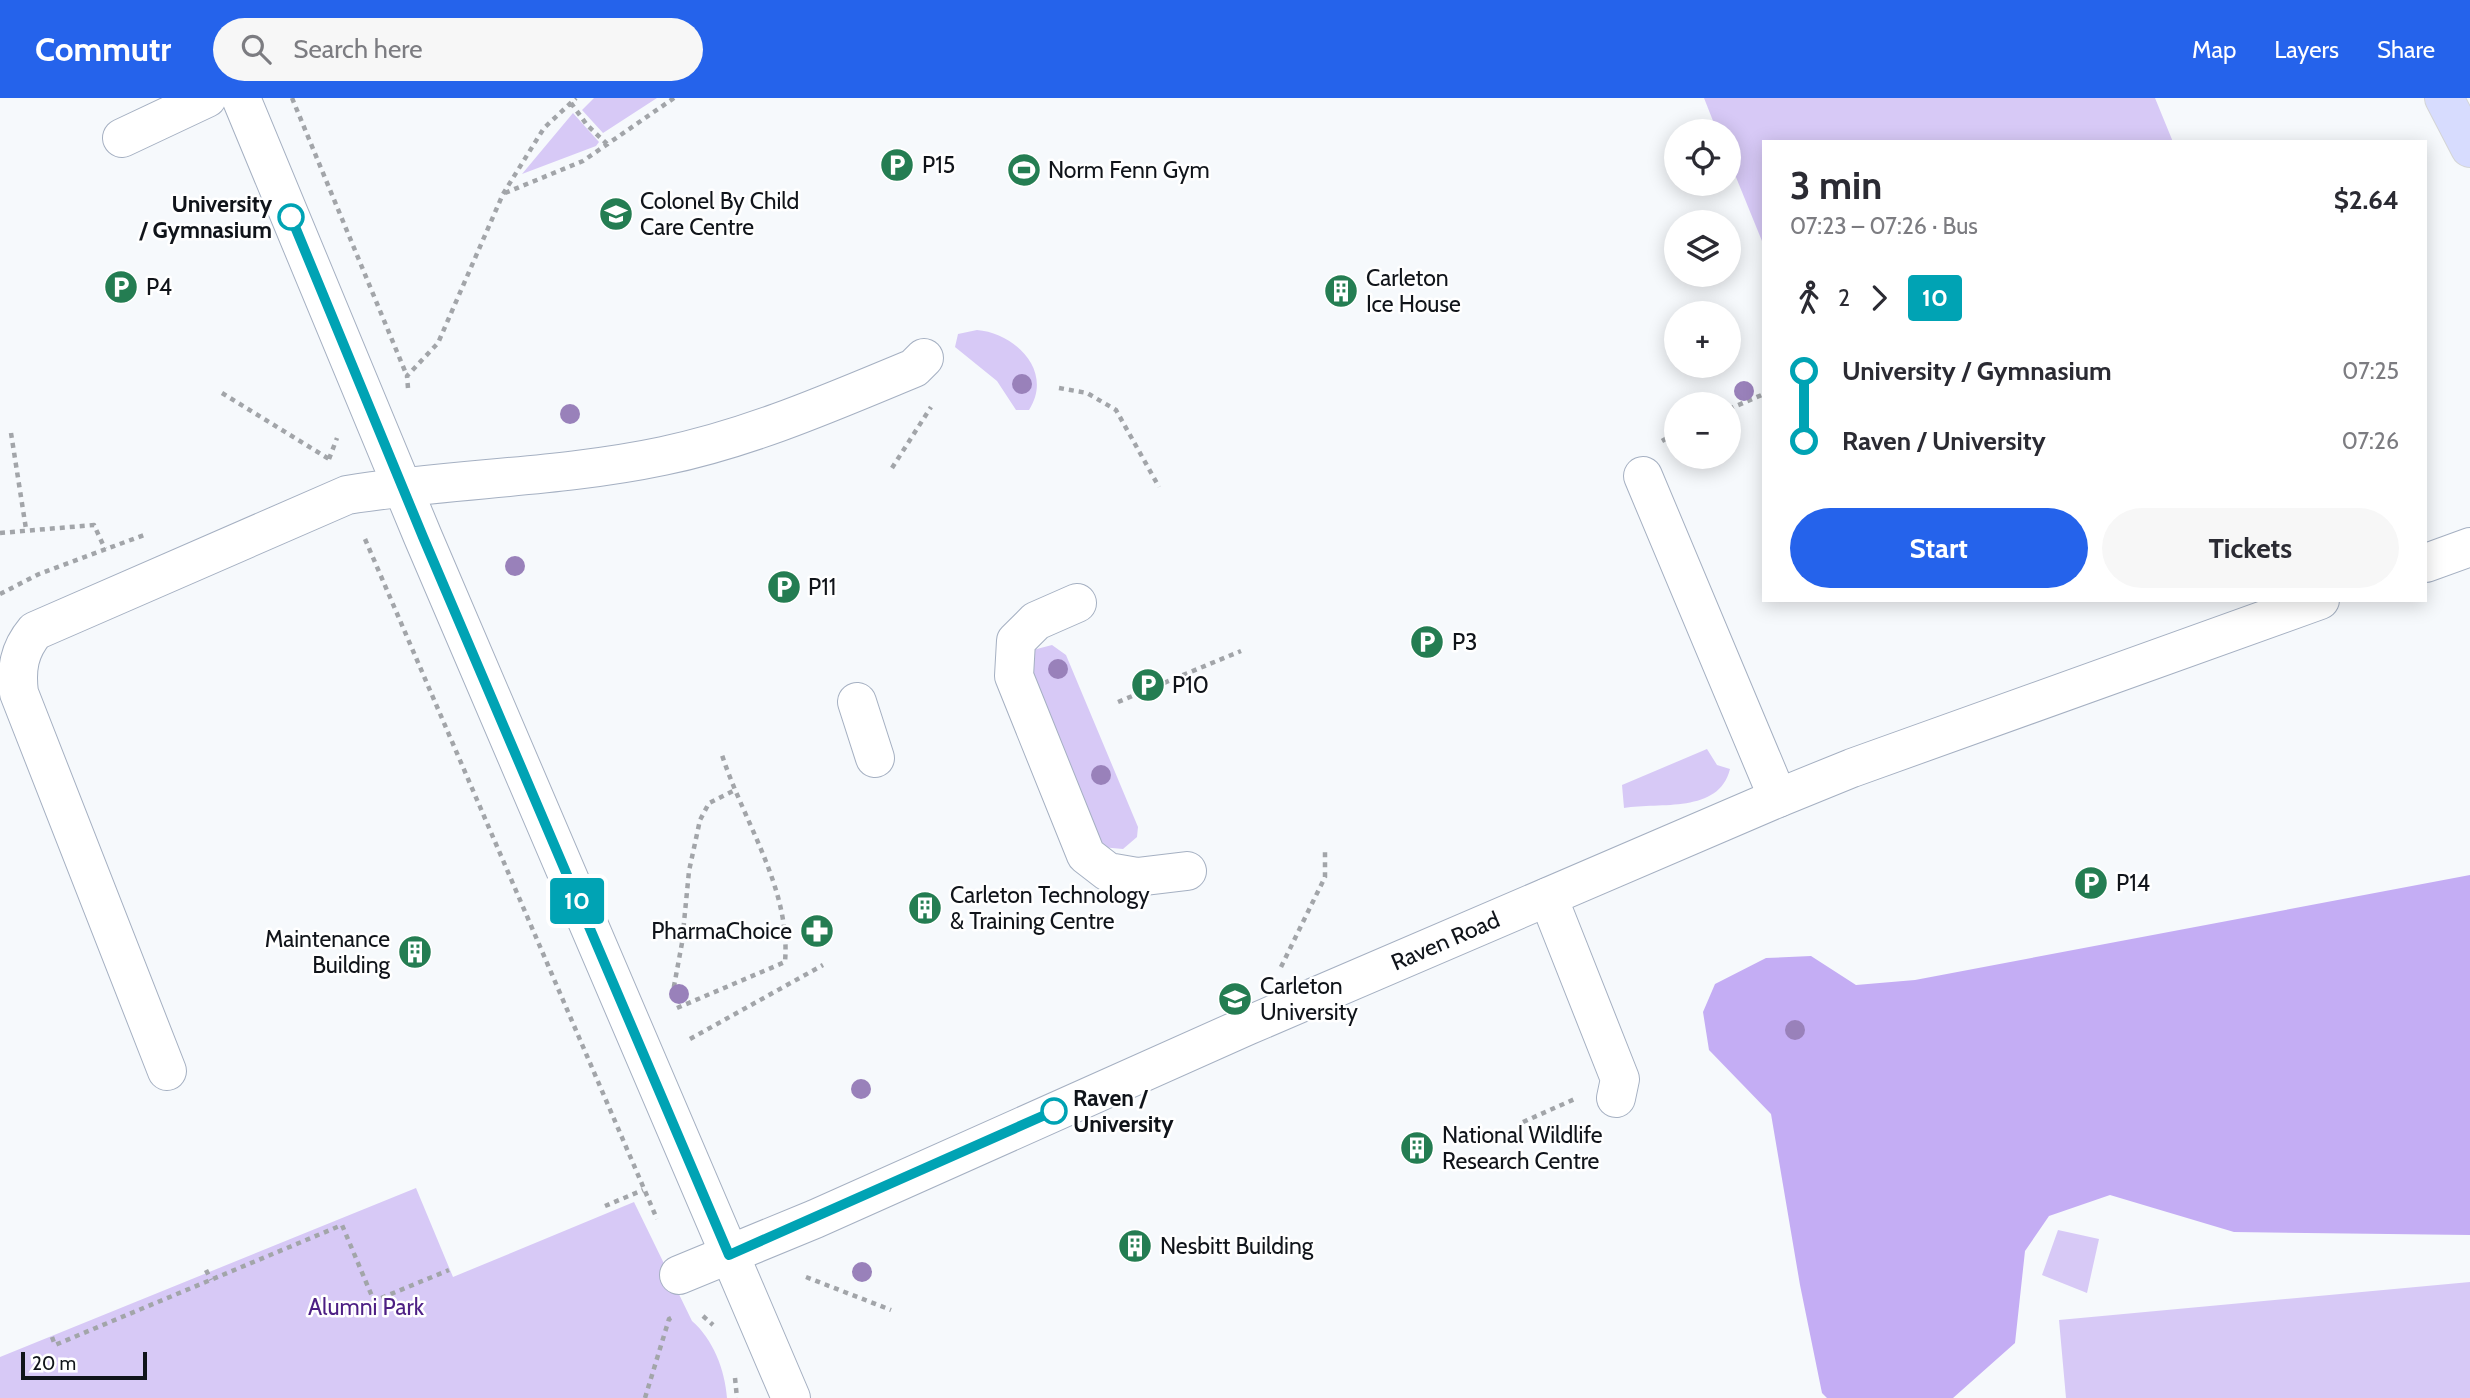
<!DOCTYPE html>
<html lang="en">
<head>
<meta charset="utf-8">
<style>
  :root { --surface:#fff; --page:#f7f7f7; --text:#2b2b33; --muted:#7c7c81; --accent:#2563eb }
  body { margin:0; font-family:Cabin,sans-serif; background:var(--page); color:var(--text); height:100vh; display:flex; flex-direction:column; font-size:26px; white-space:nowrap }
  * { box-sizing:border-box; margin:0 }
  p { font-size:23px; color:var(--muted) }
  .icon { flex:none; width:38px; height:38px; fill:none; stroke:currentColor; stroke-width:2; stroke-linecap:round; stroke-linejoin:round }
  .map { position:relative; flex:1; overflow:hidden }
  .details { position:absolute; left:1762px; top:42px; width:665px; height:462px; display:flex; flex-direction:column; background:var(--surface); border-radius:0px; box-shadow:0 4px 18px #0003 }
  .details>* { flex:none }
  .badge { padding:0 14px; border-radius:5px; font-size:24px; line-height:46px }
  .fabs { position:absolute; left:1664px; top:21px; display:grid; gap:14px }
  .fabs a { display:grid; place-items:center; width:77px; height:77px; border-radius:50%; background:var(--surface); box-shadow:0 4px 18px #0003; font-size:35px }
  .scale { position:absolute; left:21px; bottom:18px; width:126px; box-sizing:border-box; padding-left:7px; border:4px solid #10141a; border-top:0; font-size:19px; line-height:24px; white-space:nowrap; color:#10141a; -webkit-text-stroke:5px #fff; paint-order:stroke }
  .map>.badge { position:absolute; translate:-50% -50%; box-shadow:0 0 0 4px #fff }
  .legs { display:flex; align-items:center; gap:10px; height:77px; padding:0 28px; font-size:23px }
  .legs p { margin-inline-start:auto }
  .summary { display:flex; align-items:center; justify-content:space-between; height:119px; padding:0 28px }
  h1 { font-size:38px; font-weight:700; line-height:52px }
  .cta { display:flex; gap:14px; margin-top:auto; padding:14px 28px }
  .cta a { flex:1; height:80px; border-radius:42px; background:var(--accent); color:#fff; font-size:28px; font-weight:700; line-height:80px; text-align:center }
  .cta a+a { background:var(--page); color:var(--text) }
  ul { padding:0 28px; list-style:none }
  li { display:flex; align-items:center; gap:24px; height:70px; font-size:26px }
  li i { display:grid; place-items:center; width:10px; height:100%; margin:0 9px; background:currentColor }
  li i::after { content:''; width:18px; height:18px; margin:-9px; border:5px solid; border-radius:50%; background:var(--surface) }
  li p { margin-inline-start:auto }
  li:first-child i { background:linear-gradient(#0000 50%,currentColor 0) }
  li:last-child i { background:linear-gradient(currentColor 50%,#0000 0) }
  header { display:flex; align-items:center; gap:42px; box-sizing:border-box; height:98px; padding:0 35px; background:var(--accent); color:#fff }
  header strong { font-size:33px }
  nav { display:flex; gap:38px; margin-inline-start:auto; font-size:24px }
  .search { width:490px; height:63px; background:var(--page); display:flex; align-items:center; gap:18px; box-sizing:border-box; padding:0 24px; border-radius:38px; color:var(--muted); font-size:26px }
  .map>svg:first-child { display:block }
  .green { fill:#d7c9f6 }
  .forest { fill:#c4adf4 }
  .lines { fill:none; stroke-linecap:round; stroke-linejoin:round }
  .minor-casing { stroke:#a5b0c2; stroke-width:40 }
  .major-casing { stroke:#d4d5d6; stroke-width:40 }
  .path { stroke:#a2a5a9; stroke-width:4.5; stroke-dasharray:5 5; stroke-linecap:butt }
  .minor { stroke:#fff; stroke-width:38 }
  .major { stroke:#d7dcfe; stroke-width:38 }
  .tree { fill:#9981ba }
  .line-1-casing { stroke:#fff; stroke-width:16 }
  .line-1 { stroke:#00a3b4; stroke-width:10 }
  .stop-1-dot { fill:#fff; stroke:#00a3b4; stroke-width:3.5 }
  .labels { text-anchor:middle; stroke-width:5; stroke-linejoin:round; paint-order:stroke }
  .poi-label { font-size:23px; fill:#10141a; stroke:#fff; text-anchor:start }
  .stop-label { font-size:23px; font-weight:bold; fill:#10141a; stroke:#fff; text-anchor:end }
  .street-label { font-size:23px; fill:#10141a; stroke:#fff }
  .park-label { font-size:23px; fill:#4d1f84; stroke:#fff }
</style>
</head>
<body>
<header>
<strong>Commutr</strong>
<div class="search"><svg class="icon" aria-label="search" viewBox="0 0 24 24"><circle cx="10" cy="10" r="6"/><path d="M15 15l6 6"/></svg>Search here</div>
<nav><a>Map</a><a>Layers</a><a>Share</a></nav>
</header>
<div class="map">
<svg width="2470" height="1300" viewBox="0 0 2470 1300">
  <rect width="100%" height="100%" fill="#f6f9fc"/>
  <path class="green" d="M594,0H657L603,35L582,12Z
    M1704,0H2155L2173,44H1764V148L1729,62V33H1717Z
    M573,15L599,44L596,48L522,76Z
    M977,232C1015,235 1054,273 1029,312H1016L997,283L955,249L958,236Z
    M1052,547L1066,557L1138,729L1137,739L1123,751L1101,749L1025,577L1033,552Z
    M1707,651L1717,667L1730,671C1719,716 1660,704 1624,710L1622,687Z
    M416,1090L453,1179L634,1104L692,1223C713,1241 725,1272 727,1300H0V1259Z
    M2058,1132L2099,1141L2087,1195L2042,1177Z
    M2470,1184V1300H2066L2059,1222Z"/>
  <path class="forest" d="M2470,777V1137L2234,1134L2110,1097L2049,1118L2025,1153L2015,1245L1953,1300H1827L1822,1295L1800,1187L1771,1016L1709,952L1703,914L1715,886L1766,860L1811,858L1856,887L1915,882Z"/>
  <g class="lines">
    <g class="minor-casing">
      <g id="minor">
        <path d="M241,0L423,439L791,1300"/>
        <path d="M122,40L207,0"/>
        <path d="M1643,378L1778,700"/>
        <path d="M2426,465L2470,449"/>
        <path d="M1077,505L1036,523L1016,543L1014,578L1086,757L1108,774L1137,779L1187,773"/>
        <path d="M857,604L875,660"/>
        <path d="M1548,799L1620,981L1616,1000"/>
        <path d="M167,973L19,595C16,571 19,552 35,533L347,397C452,380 559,380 663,358C750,340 832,304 914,270L924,260"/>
        <path id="s1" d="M679,1177L815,1121L1247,928L1778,700L1852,670L2320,502"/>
      </g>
    </g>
    <g class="major-casing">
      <path id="major" d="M2444,0L2470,50"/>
    </g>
    <path class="path" d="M292,0L407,278
      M571,5L587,27L607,46
      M505,95L583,63L674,0
      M408,290L407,278L438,245L503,96L544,30L576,0
      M1059,290L1087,295L1116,312L1159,389
      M222,295L329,361
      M1729,311L1764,296
      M11,335L26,431
      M1662,343L1676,335
      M329,361L337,340
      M892,370L931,309
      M0,435L94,427L105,451
      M365,441L657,1121
      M0,496L39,476L144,437
      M1118,604L1241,553
      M1281,869L1325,779V750
      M672,899L682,845L689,773L700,722L709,705L733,693
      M677,910L785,864C791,791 744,725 722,657
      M690,941L823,867
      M1523,1024L1577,1000
      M605,1108L643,1092
      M206,1172L211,1182
      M806,1179L891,1212
      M703,1218L713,1227
      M52,1239L55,1247L342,1127L374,1203L449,1172
      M735,1280L737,1300
      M645,1300L669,1221L675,1218"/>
    <use href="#minor" class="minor"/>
    <use href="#major" class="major"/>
  </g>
  <g class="tree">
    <circle cx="1022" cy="286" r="10"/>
    <circle cx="1744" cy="293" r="10"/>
    <circle cx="570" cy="316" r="10"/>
    <circle cx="515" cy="468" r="10"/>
    <circle cx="1058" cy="571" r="10"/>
    <circle cx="1101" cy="677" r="10"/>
    <circle cx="679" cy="896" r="10"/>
    <circle cx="1795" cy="932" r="10"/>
    <circle cx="861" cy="991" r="10"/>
    <circle cx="862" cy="1174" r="10"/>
  </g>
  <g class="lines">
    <g class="line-1-casing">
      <path id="line-1" d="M291,119L423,439L729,1157L1054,1013"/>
    </g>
    <use href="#line-1" class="line-1"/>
  </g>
  <defs>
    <g id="parking-disc" transform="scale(1.75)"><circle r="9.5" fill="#247d52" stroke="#fff"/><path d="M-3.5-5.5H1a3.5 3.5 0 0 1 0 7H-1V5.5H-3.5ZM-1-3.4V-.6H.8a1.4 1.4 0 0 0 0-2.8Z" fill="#fff"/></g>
    <g id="stadium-disc" transform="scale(1.75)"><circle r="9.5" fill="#247d52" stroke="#fff"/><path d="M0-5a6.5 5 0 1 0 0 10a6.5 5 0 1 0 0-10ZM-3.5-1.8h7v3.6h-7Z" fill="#fff"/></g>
    <g id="school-disc" transform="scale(1.75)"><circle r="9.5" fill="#247d52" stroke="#fff"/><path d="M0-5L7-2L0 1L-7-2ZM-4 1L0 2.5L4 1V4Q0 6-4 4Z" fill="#fff"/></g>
    <g id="building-disc" transform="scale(1.75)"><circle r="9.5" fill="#247d52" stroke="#fff"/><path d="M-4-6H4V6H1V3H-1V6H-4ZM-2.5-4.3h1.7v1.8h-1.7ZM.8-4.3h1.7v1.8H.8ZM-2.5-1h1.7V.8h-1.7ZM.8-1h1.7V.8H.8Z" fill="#fff"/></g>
    <g id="pharmacy-disc" transform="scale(1.75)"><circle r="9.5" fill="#247d52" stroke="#fff"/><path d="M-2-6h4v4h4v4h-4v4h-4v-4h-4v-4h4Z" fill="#fff"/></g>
    <g id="university-disc" transform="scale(1.75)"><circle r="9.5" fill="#247d52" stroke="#fff"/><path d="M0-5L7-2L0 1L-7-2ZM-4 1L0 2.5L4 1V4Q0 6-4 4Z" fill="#fff"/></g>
  </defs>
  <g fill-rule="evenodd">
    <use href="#parking-disc" x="897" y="67"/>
    <use href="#stadium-disc" x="1024" y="72"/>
    <use href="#school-disc" x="616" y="116"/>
    <use href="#parking-disc" x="121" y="189"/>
    <use href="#building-disc" x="1341" y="193"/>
    <use href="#parking-disc" x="784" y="489"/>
    <use href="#parking-disc" x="1427" y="544"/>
    <use href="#parking-disc" x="1148" y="587"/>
    <use href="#parking-disc" x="2091" y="785"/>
    <use href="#building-disc" x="925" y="810"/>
    <use href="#pharmacy-disc" x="817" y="833"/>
    <use href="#building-disc" x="415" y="854"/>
    <use href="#university-disc" x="1235" y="901"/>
    <use href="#building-disc" x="1417" y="1050"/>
    <use href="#building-disc" x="1135" y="1148"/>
  </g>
  <g class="stop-1-dot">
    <circle cx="291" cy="119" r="12"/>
    <circle cx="1054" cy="1013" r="12"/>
  </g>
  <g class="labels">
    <g class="poi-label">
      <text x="922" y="75">P15</text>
      <text x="1048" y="80">Norm Fenn Gym</text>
      <text x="640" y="111">Colonel By Child<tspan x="640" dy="26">Care Centre</tspan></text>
      <text x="1366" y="188">Carleton<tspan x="1366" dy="26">Ice House</tspan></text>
      <text x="146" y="197">P4</text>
      <text x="808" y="497">P11</text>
      <text x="1452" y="552">P3</text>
      <text x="1172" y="595">P10</text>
      <text x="2116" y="793">P14</text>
      <text x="950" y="805">Carleton Technology<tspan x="950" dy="26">&amp; Training Centre</tspan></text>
      <text x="792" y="841" text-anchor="end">PharmaChoice</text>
      <text x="390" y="849" text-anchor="end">Maintenance<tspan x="390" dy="26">Building</tspan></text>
      <text x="1260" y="896">Carleton<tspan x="1260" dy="26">University</tspan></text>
      <text x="1442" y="1045">National Wildlife<tspan x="1442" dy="26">Research Centre</tspan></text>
      <text x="1160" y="1156">Nesbitt Building</text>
    </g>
    <g class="stop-label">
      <text x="272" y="114">University<tspan x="272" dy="26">/ Gymnasium</tspan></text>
      <text x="1073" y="1008" text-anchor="start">Raven /<tspan x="1073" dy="26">University</tspan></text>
    </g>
    <g class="street-label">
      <text dy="8" stroke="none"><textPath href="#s1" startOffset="836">Raven Road</textPath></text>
    </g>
    <g class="park-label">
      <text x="366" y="1217">Alumni Park</text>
    </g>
  </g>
</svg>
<div class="fabs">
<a><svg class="icon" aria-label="locate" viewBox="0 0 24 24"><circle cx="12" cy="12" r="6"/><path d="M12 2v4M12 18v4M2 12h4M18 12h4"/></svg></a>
<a><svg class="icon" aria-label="layers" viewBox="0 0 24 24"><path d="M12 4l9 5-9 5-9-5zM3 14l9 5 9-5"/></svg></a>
<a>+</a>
<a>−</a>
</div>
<div class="scale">20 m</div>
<b class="badge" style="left:577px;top:803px;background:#00a3b4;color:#fff">10</b>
<section class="details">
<div class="summary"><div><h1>3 min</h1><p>07:23 – 07:26 · Bus</p></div><b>$2.64</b></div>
<div class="legs"><svg class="icon" aria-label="walk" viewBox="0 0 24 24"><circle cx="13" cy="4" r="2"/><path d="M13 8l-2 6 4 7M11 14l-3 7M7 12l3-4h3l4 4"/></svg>2<svg class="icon" aria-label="forward" viewBox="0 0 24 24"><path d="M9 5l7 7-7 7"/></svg><b class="badge" style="background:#00a3b4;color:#fff">10</b></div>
<ul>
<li><i style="color:#00a3b4"></i><b>University / Gymnasium</b><p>07:25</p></li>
<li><i style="color:#00a3b4"></i><b>Raven / University</b><p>07:26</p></li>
</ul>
<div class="cta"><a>Start</a><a>Tickets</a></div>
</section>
</div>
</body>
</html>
